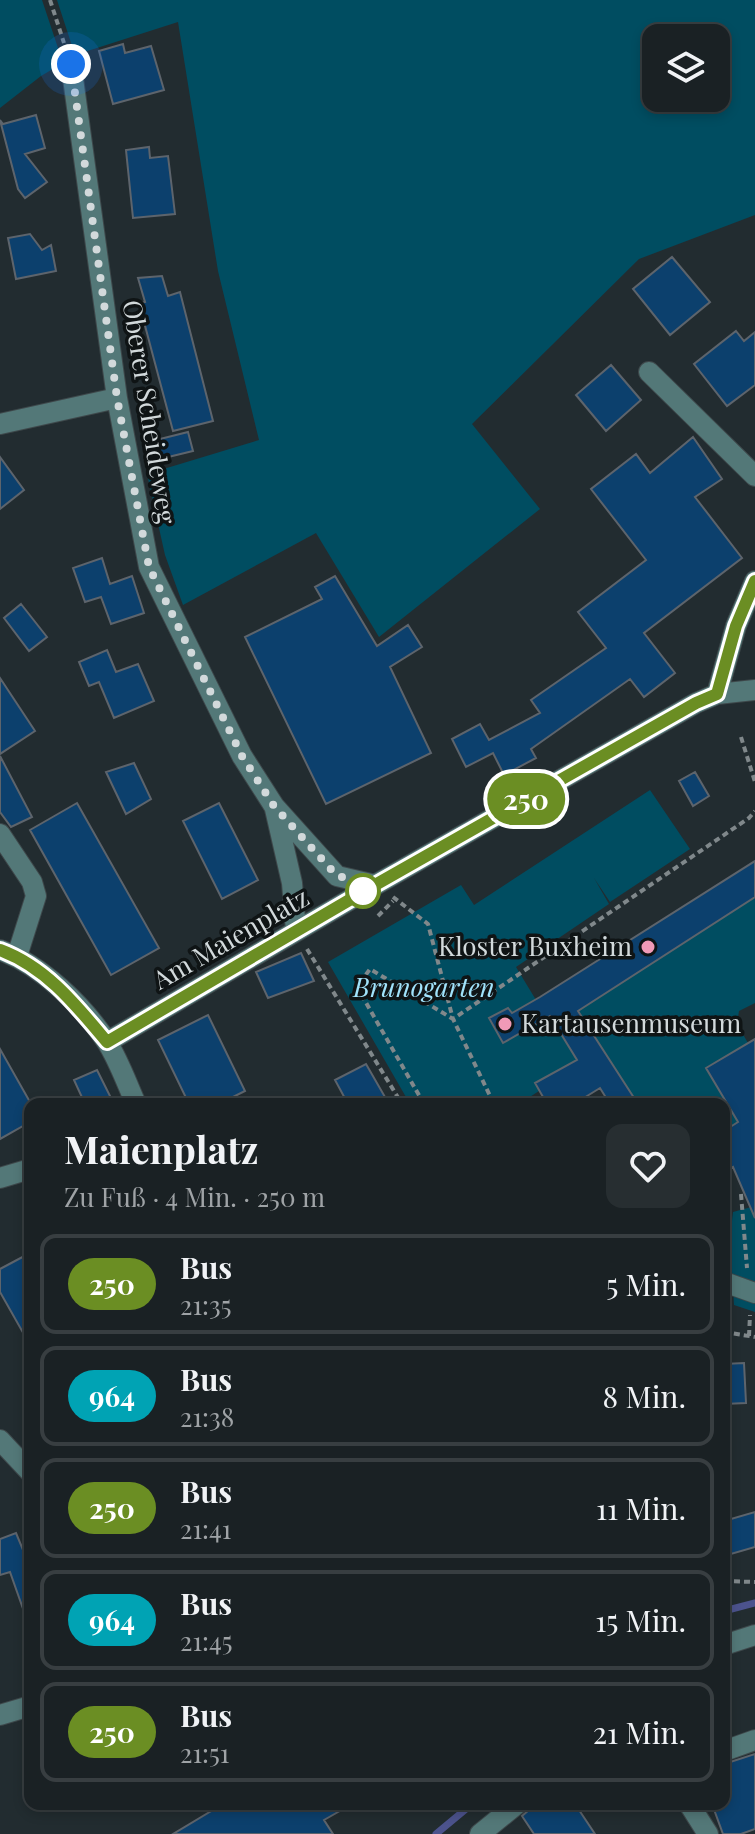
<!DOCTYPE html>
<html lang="de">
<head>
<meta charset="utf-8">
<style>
  :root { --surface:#1a2124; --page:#272e31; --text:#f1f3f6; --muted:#9fa3a6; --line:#383e41 }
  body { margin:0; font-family:"Playfair Display",serif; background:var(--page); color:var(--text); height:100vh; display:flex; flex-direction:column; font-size:30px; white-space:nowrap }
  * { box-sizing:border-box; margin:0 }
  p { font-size:26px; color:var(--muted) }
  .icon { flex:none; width:44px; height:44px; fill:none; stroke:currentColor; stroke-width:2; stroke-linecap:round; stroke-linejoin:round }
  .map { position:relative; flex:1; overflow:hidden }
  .drawer { position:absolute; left:24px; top:1098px; width:706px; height:712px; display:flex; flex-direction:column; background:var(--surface); border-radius:16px; box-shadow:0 4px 12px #0003,0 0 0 2px var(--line) }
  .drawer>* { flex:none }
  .badge { padding:0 16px; border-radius:26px; font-size:28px; line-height:52px }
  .controls { position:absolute; left:642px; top:24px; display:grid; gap:16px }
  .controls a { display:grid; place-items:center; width:88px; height:88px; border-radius:16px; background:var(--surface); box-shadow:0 4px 12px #0003,0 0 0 2px var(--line); font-size:40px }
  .you { position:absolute; width:40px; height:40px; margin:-20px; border:6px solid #fff; border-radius:50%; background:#1a73e8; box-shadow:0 0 0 12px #1a73e833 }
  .map>.badge { position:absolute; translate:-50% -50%; box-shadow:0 0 0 4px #fff }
  .round { display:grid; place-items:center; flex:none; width:84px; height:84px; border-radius:16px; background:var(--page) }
  .headline { display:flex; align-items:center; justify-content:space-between; height:136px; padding:0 40px }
  h1 { font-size:38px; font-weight:700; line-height:60px }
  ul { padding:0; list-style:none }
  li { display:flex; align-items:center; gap:24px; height:100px; margin:0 16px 12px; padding:0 24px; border:4px solid var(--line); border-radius:16px }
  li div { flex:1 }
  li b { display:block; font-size:30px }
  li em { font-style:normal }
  li .badge { min-width:88px; font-weight:700; text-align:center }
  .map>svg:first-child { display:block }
  .green { fill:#004d61; fill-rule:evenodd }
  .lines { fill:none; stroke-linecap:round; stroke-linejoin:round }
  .stream { stroke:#4c538d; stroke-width:7 }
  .building { fill:#0c406d; stroke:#5d646c; stroke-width:2 }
  .minor-casing { stroke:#3e484b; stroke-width:22 }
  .path { stroke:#80888b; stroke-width:4; stroke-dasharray:6 4; stroke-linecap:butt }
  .minor { stroke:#537878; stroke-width:20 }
  .line-casing { stroke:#fff; stroke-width:18 }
  .line { stroke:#6b8e23; stroke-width:12 }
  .walk { stroke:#d2d9db; stroke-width:8; stroke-dasharray:0 14.4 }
  .stop-dot { fill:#fff; stroke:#6b8e23; stroke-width:4 }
  .poi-dot { fill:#f09ab7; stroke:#0f1415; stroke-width:3 }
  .labels { text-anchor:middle; stroke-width:7; stroke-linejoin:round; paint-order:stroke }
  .street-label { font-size:26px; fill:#d2d9db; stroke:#0f1415 }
  .poi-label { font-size:26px; fill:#d2d9db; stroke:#0f1415; text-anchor:end }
  .park-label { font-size:26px; font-style:italic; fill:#a1e3fb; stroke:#0f1415 }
</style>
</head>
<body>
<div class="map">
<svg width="755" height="1834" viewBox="0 0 755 1834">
  <rect width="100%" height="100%" fill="#222c30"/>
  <path class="green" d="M0,0H42L63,63L41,76L0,108Z
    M57,0H755V215L639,259L472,424L540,509L379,637L316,533L183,605L165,555L147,474L259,440L218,271L178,22L75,55ZM656,38H716V98H656Z
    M650,790L690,849L610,902L594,878L609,904L516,967L536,1000L512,1013L508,1008L490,1018L503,1042L546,1009L577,1060L536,1083L539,1091L519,1104H410L328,962L461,885L474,905Z
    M755,897V1003L739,1011L737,1024L748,1043L755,1111L724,1131V1104H638L578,1011Z
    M755,1206V1312L734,1305L730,1237L733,1212Z"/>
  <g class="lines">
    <path class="stream" d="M724,1611L755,1603
      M436,1834L472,1804"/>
  </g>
  <path class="building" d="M123,44L125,53L151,46L164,90L113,104L99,51Z
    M36,115L45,148L25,154L47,182L25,198L18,189L0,120L3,124Z
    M149,147L150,158L168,156L175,214L133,218L126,150Z
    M30,234L42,250L51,245L56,271L16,279L8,238Z
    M672,257L710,302L670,335L633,289Z
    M162,276L168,296L180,292L213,421L173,431L139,303L145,302L138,278Z
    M736,331L744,341L755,332V385L727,406L694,364Z
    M611,365L641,400L606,431L576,395Z
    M188,432L193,451L160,459L156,440Z
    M693,437L722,479L695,497L742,558L644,633L675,673L644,697L630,679L531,749L536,758L504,775L493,753L466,767L452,739L480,724L489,740L540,713L531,700L606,648L578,612L646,560L591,489L636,454L650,473Z
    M0,457L24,490L0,509Z
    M102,558L110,584L132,576L144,613L111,624L101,597L85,602L73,568Z
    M335,576L377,646L408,625L422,647L390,667L431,753L326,804L245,637L322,599L315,587Z
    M21,604L47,637L29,651L4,618Z
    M107,650L116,672L138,664L154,701L114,718L99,682L89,686L79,662Z
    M0,678L35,731L0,754Z
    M0,756L32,817L11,827L0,812Z
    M134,763L151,799L126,814L106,772Z
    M695,772L709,796L693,806L679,781Z
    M77,803L159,948L111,975L30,830Z
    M219,803L258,880L222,899L183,821Z
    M755,861V897L578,1011L638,1104H610L600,1088L574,1104H547L535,1083L577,1060L550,1016L503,1043L489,1018L508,1008L512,1013L540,997Z
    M301,953L314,981L268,998L256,972Z
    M208,1015L245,1091L219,1104H189L158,1040Z
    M755,1039V1218L733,1167L724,1172V1131L738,1122L706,1068Z
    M0,1049L30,1102V1122L0,1139Z
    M366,1064L389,1104H348L335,1080Z
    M97,1070L114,1104H85L74,1080Z
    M30,1253V1345L0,1292V1269Z
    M744,1363L746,1403L724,1404V1364Z
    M755,1512V1547L724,1556V1521Z
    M16,1533L23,1550L30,1547V1620H27L10,1572L0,1575V1539Z
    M755,1754V1829L741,1834H723L712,1804H724V1764Z
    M223,1804H352L324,1820L333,1834H173Z
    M536,1804H575L595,1834H534L522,1816Z"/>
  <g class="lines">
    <g class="minor-casing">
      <path id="minor" d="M71,64L117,398L149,567L242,756L274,806L337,876L375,885
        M649,372L755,476
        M0,424L117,398
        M717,694L736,626L755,581
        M275,809L292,883L296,931
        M0,834L32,882L36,896L17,956
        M0,950C41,965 83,1005 107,1042C119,1061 127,1084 136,1104
        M107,1042L375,885L696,703L717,694L755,690
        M0,1178L30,1169
        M724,1282L755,1293
        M0,1440L30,1472
        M724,1645L755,1635
        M0,1715L30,1706
        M724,1751L755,1740
        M689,1804L708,1834
        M480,1834L517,1804"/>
    </g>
    <path class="path" d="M50,0L64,43
      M741,737L755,782
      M393,897L428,924L453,1019L494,1104
      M378,916L393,901
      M307,949L402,1104
      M424,1104L357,987L370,969L453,1019L749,818L755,811
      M741,1194L747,1268
      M724,1332L755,1337
      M749,1336L750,1315
      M724,1581L755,1582"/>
    <use href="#minor" class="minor"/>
  </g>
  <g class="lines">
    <g class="line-casing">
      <path id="line" d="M0,950C46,967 76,1005 107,1042L375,885L696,703L717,694L736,626L755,581"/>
    </g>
    <use href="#line" class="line"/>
    <path class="walk" d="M71,64L117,398L149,567L242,756L274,806L337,876L356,880L363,891"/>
  </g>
  <circle class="stop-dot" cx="363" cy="891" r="16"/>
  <g class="poi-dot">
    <circle cx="648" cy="947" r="8"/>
    <circle cx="505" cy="1024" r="8"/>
  </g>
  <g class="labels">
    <g class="street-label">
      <text transform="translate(149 412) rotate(81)" y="9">Oberer Scheideweg</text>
      <text transform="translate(231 939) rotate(-30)" y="9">Am Maienplatz</text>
    </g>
    <g class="poi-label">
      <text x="632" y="956">Kloster Buxheim</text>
      <text x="521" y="1033" text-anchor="start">Kartausenmuseum</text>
    </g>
    <g class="park-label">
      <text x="424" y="997">Brunogarten</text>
    </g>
  </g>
</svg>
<div class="controls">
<a><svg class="icon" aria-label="layers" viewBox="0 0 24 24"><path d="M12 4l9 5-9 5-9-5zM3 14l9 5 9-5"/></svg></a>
</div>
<div class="you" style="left:71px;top:64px"></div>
<b class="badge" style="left:526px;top:799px;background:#6b8e23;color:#fff">250</b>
<section class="drawer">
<div class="headline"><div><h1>Maienplatz</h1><p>Zu Fuß · 4 Min. · 250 m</p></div><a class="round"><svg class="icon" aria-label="heart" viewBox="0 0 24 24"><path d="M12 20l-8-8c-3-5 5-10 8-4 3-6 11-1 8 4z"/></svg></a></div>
<ul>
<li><span class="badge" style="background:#6b8e23;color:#fff">250</span><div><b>Bus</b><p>21:35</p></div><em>5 Min.</em></li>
<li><span class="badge" style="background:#00a3b4;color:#fff">964</span><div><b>Bus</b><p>21:38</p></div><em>8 Min.</em></li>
<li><span class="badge" style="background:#6b8e23;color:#fff">250</span><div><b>Bus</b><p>21:41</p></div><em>11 Min.</em></li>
<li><span class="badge" style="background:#00a3b4;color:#fff">964</span><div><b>Bus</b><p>21:45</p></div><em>15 Min.</em></li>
<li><span class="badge" style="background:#6b8e23;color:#fff">250</span><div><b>Bus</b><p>21:51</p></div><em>21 Min.</em></li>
</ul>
</section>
</div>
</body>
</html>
